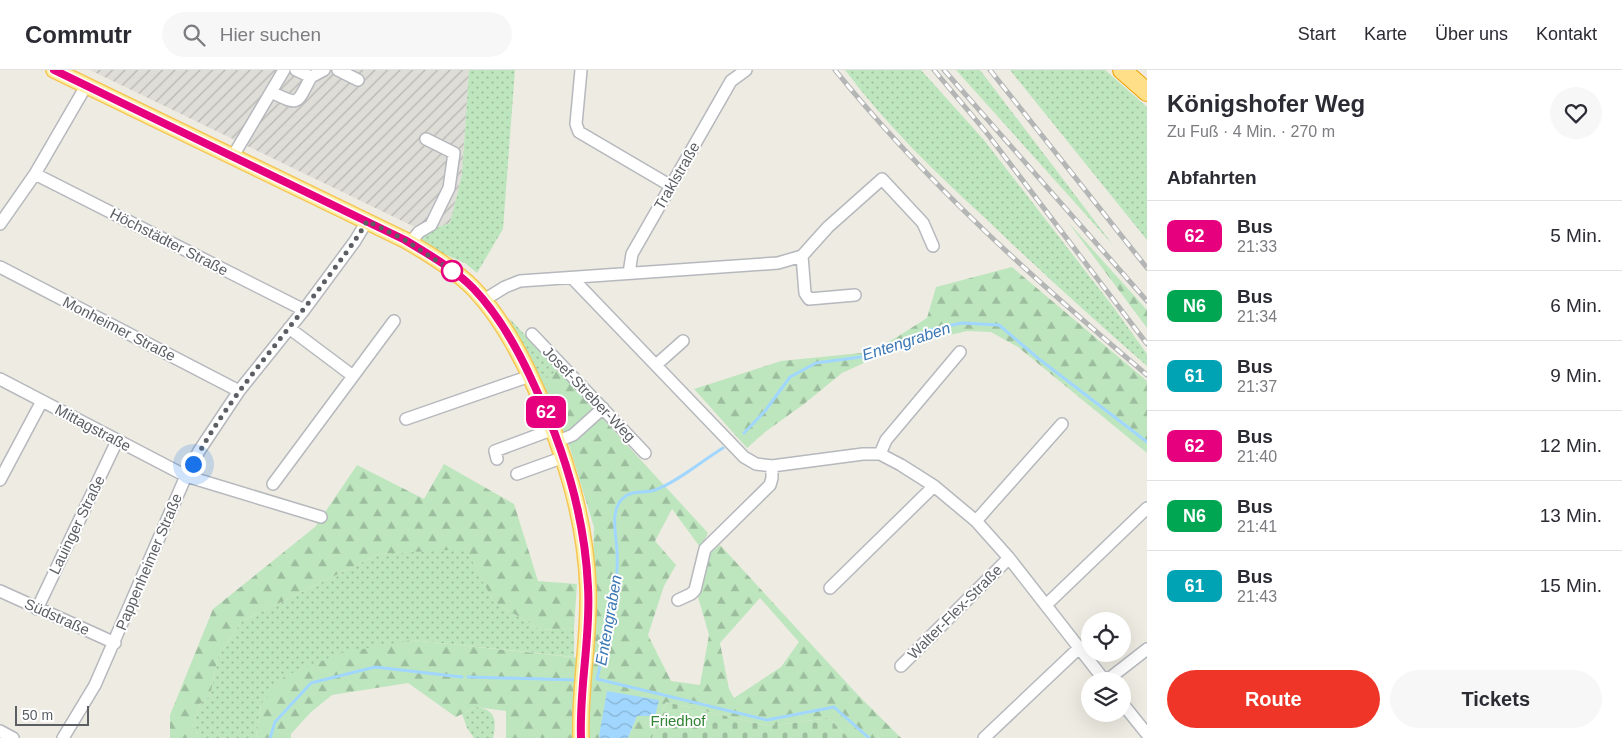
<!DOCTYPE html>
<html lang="de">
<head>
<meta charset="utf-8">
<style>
  :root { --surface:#fff; --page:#f7f7f7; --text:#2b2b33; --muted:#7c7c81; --line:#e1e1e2; --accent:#ee3528 }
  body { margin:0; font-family:Arial,sans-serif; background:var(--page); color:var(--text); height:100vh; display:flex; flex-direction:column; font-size:19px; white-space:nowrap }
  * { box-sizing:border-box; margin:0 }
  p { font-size:16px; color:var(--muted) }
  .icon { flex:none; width:28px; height:28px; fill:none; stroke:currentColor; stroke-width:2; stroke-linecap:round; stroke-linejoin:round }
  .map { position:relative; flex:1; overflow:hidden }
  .sheet { display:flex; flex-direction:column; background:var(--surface); width:475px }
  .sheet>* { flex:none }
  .badge { padding:0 10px; border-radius:8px; font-size:18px; line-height:32px }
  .buttons { position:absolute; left:1081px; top:542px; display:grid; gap:10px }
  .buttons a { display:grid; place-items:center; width:50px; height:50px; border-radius:50%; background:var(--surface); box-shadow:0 5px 20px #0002; font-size:25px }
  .scale { position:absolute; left:15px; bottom:12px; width:74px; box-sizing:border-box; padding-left:5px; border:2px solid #5b5f64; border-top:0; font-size:14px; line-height:18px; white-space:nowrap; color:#5b5f64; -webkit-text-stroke:4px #fff; paint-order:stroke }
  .you { position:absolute; width:25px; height:25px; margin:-12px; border:4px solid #fff; border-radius:50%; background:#1a73e8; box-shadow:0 0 0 8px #1a73e833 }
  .map>.badge { position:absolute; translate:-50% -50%; box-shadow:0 0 0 2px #fff }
  h2 { padding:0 20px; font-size:19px; line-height:45px }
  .round { display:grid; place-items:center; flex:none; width:52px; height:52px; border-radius:26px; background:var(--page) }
  .summary { display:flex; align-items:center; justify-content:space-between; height:85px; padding:0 20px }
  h1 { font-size:24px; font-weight:600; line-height:38px }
  .button { display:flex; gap:10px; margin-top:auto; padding:10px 20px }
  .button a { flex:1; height:58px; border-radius:30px; background:var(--accent); color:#fff; font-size:20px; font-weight:600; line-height:58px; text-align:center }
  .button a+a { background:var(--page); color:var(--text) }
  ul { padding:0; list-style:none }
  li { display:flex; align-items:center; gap:15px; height:70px; padding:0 20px; border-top:1px solid var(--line) }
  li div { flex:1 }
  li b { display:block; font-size:19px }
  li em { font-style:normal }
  li .badge { min-width:55px; font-weight:700; text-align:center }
  header { display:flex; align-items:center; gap:30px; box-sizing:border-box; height:70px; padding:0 25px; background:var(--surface); border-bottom:1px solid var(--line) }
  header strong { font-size:24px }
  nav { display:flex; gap:28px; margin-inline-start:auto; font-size:18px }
  .search { width:350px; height:45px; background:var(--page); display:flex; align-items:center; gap:12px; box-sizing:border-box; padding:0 18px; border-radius:28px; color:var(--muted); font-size:19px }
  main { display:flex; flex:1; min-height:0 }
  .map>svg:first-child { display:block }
  .industrial { fill:url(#industrial-furrows) }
  .green { fill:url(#green-dots) }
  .forest { fill:url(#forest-firs); fill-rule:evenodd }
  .cemetery { fill:url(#cemetery-stones) }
  .water { fill:url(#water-waves) }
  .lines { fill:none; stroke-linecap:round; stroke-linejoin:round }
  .stream { stroke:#a1d7ff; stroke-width:3 }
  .minor-casing { stroke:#b5b8bd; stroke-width:14 }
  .major-casing { stroke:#f5c654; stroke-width:18 }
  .highway-casing { stroke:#f0a200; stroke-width:20 }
  .minor { stroke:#fff; stroke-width:11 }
  .major { stroke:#ffefa6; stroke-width:15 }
  .highway { stroke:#ffdf88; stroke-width:18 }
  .rail-casing { stroke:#b4b5b5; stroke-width:5 }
  .rail { stroke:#fff; stroke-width:3; stroke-dasharray:9; stroke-linecap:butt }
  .line-casing { stroke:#fff; stroke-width:11 }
  .line { stroke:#e6007e; stroke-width:8 }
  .walk { stroke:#5b5f64; stroke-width:5; stroke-dasharray:0 9 }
  .stop-dot { fill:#fff; stroke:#e6007e; stroke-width:2.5 }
  .labels { text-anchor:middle; stroke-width:4; stroke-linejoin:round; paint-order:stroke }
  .street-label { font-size:15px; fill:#5b5f64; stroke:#fff }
  .park-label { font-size:15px; fill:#318434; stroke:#fff }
  .water-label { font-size:16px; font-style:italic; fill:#3b78b4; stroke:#fff }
</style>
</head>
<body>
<header>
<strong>Commutr</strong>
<div class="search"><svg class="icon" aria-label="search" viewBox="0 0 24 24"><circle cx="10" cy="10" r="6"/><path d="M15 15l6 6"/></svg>Hier suchen</div>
<nav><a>Start</a><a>Karte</a><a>Über uns</a><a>Kontakt</a></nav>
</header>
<main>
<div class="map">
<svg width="1147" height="668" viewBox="0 0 1147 668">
  <defs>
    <pattern id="industrial-furrows" width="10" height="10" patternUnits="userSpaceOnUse" patternTransform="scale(1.25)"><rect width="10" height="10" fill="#dfddd7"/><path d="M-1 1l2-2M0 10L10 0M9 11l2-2" fill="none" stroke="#b8b6b2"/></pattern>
    <pattern id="green-dots" width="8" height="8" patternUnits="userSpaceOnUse" patternTransform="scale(1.25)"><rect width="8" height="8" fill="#bee6be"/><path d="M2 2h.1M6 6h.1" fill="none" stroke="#9dbe9e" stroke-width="1.8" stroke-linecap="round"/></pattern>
    <pattern id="forest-firs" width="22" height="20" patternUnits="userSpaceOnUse" patternTransform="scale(1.25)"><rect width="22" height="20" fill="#bee6be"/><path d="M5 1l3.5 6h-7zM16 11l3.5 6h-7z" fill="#9dbe9e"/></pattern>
    <pattern id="cemetery-stones" width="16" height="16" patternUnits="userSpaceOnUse" patternTransform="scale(1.25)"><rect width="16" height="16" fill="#bee6be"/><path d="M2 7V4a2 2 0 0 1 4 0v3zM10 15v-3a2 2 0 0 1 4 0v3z" fill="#9dbe9e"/></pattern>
    <pattern id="water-waves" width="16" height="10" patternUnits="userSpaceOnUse" patternTransform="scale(1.25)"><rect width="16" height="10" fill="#a1d7ff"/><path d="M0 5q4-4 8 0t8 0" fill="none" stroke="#86b2d2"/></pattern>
  </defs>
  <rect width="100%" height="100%" fill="#eeebe2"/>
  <path class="industrial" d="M90,0H469L462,105L450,153L425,162Z"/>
  <path class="green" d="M469,0H515L503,159L477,203L465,193L435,180L419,167L425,162L450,153L462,105Z
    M845,0H921L984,70L1114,238L1147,284V296C1092,248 1038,199 985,148C935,102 886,55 845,0Z
    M956,0H980L1113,175Z
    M1010,0H1105L1147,37V170Z
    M509,248L558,300L542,312Z
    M466,478L493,531L541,560L574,558V587L411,570L261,634L256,668H199L193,654L200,634L210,626L218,587L241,552L379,484Z
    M476,637C496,639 497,651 493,668H474L467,658L462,644Z"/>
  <path class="forest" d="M1068,152L1147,240V258Z
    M1012,197L1147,311V383L1018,277L991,262L967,261L899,277L842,303L804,334L765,362L747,378L694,319L781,291L861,283L875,279L897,267L927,248L936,217Z
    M558,300L708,463L700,477L672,439L655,471L676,495L664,516L648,565L671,611L700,615L709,565L698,527L707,486L720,475L857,624L901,668H848L829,648L768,656L666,632L652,668H628L637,646L659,630L599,666L600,668H506V641L476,637L456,647L408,613L332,625L311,642L291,664V668H256L261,634L285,606L341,583L411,570L590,589L594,457L568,372L542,312ZM760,528L799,572L781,597L734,628L729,619L720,573Z
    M444,394L514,434L538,511L577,514L574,558L541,560L493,531L466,479L379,484L241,552L218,587L210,626L200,634L193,654L199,668H170V645L213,539L315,457L357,395L424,429Z"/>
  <path class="cemetery" d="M666,632L768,656L829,648L848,668H652Z"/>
  <path class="water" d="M607,621L659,630L655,646H637L628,668H600L599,666Z"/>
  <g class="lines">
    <path class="stream" d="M744,363L765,341L790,307L816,293L868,286L929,260L962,253L999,255L1039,289L1147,372
      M723,378C703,390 676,413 655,420C643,424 632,419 622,429C610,442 616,464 617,480C619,524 607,566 597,609L767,650L834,637L869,668
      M468,607L577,610
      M270,668L275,652L311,613L375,597L462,607"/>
    <g class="minor-casing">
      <path id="minor" d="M296,0L311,7L324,0
        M338,0L358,10
        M581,0L576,54L579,62L671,116
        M271,22C300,36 296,35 311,7
        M233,86L284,0
        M35,104L304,240
        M0,154L35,104L86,16
        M410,173L419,162L431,155L449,118L454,83L426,69
        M802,186L805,223L809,229L855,225
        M0,197L239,321
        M629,203L632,184L731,11L746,0
        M573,209L744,387L756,394L772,396L863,384H880L901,395L934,416L976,451L1009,488L1105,611
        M484,230L505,217L520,211L778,193L802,186L828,157L882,109L923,153L933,176
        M289,258L353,306
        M532,264L645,383
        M656,295L683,271
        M0,309L186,406L321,447
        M406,349L530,306
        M558,371L573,365L603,338
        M880,384L886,370L960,282
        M497,389L495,381L554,359
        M517,404L564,387
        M0,410L42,331
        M273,414L394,251
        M976,451L1062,354
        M830,518L934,416
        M0,521L115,573
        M678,530L691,524L695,520L705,479L770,415L772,408V396
        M1046,535L1147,438
        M37,539L117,371
        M901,596L1009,488
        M1106,611L1147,579
        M1122,633L1147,664
        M0,661L13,668
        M63,668L95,615L186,406L199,381L239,321L304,240L355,171L367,151
        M984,668L1079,578"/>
    </g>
    <g class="major-casing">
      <path id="major" d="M54,0L405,170C428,183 453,198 473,218C500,246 519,281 535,317C564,381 585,446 588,517C590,567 579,617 581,668"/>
    </g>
    <g class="highway-casing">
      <path id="highway" d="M1122,0L1147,22"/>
    </g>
    <use href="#minor" class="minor"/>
    <use href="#major" class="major"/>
    <use href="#highway" class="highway"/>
    <g class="rail-casing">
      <path id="rail" d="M835,0C927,114 1036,211 1147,305
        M934,0L986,62L1147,274
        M944,0L1147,231
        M990,0L1147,198"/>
    </g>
    <use href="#rail" class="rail"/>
  </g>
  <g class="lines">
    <g class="line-casing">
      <path id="line" d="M54,0L405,170C428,184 453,198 473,218C500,246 519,281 535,317C565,381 585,446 588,517C591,567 579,617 581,668"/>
    </g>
    <use href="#line" class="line"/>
    <path class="walk" d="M193,394C228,327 281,271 325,211C340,191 355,172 367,151L405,170L454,202L452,201"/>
  </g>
  <circle class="stop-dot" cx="452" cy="201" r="10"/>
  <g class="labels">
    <g class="street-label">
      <text transform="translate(677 106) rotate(-60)" y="5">Traklstraße</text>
      <text transform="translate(169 172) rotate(27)" y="5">Höchstädter Straße</text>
      <text transform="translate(119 259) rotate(27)" y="5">Monheimer Straße</text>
      <text transform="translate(589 324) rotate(46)" y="5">Josef-Streber-Weg</text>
      <text transform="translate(93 358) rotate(28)" y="5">Mittagstraße</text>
      <text transform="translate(77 455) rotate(-64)" y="5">Lauinger Straße</text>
      <text transform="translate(149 492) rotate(-67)" y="5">Pappenheimer Straße</text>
      <text transform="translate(955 542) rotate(-45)" y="5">Walter-Flex-Straße</text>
      <text transform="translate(57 547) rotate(24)" y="5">Südstraße</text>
    </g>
    <g class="park-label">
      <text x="678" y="656">Friedhof</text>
    </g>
    <g class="water-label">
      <text transform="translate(906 271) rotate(-18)" y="6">Entengraben</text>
      <text transform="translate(608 550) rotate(-80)" y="6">Entengraben</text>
    </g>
  </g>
</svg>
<div class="buttons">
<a><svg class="icon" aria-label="locate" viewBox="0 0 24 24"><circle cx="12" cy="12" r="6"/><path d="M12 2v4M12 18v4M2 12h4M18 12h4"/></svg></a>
<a><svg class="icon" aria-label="layers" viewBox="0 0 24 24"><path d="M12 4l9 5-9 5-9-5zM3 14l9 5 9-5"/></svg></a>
</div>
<div class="scale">50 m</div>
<div class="you" style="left:193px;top:394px"></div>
<b class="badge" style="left:546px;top:342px;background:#e6007e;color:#fff">62</b>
</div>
<section class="sheet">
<div class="summary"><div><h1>Königshofer Weg</h1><p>Zu Fuß · 4 Min. · 270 m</p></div><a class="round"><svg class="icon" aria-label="heart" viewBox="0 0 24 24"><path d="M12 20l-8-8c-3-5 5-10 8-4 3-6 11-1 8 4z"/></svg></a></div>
<h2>Abfahrten</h2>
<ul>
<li><span class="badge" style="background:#e6007e;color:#fff">62</span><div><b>Bus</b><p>21:33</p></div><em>5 Min.</em></li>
<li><span class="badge" style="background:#00a651;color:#fff">N6</span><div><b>Bus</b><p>21:34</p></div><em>6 Min.</em></li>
<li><span class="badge" style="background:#00a3b4;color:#fff">61</span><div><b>Bus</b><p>21:37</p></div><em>9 Min.</em></li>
<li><span class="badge" style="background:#e6007e;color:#fff">62</span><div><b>Bus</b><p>21:40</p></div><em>12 Min.</em></li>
<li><span class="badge" style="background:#00a651;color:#fff">N6</span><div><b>Bus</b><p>21:41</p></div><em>13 Min.</em></li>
<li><span class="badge" style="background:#00a3b4;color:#fff">61</span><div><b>Bus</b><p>21:43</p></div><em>15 Min.</em></li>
</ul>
<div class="button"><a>Route</a><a>Tickets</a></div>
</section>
</main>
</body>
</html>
